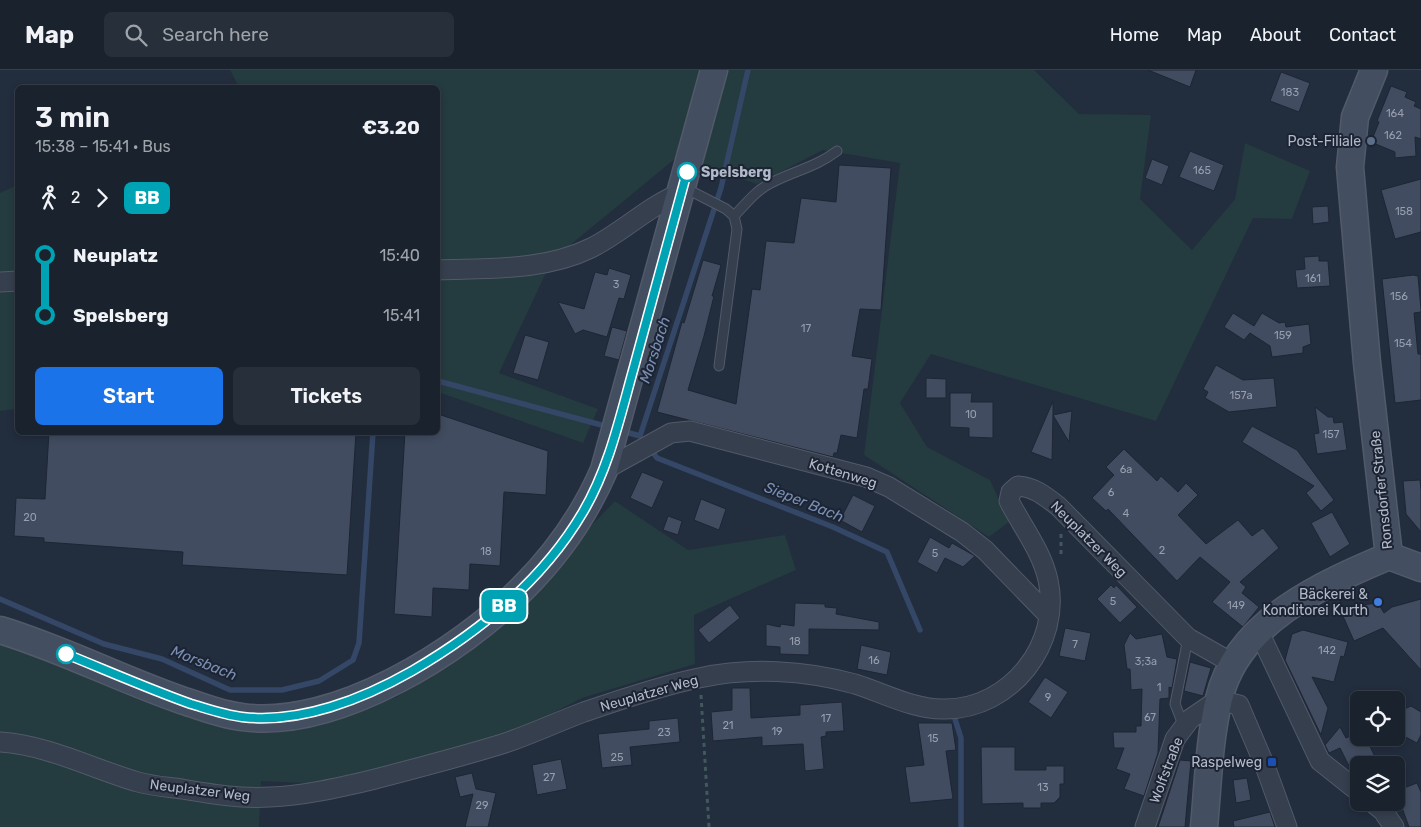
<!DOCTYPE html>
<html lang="en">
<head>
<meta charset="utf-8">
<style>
  :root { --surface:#1a222e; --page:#272f3a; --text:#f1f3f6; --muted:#9fa4aa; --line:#383f4a; --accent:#1a73e8 }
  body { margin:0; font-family:Rubik,sans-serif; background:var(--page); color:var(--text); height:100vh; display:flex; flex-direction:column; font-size:19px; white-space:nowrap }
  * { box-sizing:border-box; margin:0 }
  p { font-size:16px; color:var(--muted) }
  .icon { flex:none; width:28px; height:28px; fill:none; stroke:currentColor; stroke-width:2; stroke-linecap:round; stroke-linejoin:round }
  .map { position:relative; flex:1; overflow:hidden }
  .sheet { position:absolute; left:15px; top:15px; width:425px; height:350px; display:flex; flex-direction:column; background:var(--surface); border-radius:8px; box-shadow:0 2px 8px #0003,0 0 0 1px var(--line) }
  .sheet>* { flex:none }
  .badge { padding:0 10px; border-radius:8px; font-size:18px; line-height:32px }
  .controls { position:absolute; left:1350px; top:621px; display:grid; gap:10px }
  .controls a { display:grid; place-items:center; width:55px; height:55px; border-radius:8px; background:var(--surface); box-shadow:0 2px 8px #0003,0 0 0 1px var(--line); font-size:25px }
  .map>.badge { position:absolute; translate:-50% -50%; box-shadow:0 0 0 2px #fff }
  .legs { display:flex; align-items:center; gap:8px; height:55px; padding:0 20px; font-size:16px }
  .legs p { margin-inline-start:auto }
  .overview { display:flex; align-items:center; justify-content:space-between; height:85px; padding:0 20px }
  h1 { font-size:28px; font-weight:600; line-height:38px }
  .action { display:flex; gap:10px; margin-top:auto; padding:10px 20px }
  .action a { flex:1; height:58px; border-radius:8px; background:var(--accent); color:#fff; font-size:20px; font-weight:600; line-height:58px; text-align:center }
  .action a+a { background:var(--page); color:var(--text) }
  ul { padding:0 20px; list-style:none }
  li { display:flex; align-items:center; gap:18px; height:60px; font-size:19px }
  li i { display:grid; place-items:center; width:8px; height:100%; margin:0 6px; background:currentColor }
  li i::after { content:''; width:12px; height:12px; margin:-6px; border:4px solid; border-radius:50%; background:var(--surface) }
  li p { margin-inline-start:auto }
  li:first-child i { background:linear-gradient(#0000 50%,currentColor 0) }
  li:last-child i { background:linear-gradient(currentColor 50%,#0000 0) }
  header { display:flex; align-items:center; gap:30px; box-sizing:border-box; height:70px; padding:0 25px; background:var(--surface); border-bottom:1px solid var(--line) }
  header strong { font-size:24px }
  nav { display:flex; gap:28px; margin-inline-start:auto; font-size:18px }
  .search { width:350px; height:45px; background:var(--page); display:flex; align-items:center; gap:12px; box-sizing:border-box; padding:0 18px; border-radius:8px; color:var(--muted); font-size:19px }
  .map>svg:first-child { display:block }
  .green { fill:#243b3f }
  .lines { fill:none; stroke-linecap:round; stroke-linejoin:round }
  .stream { stroke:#354766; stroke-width:5.5 }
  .building { fill:#414c60; stroke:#1e2635 }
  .lane-casing { stroke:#525a69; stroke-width:11 }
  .street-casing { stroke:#525a69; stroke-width:21 }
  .secondary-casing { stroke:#525a69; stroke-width:29 }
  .path { stroke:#42585c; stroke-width:3; stroke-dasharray:4 4; stroke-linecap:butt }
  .lane { stroke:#363f4e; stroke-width:9 }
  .street { stroke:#363f4e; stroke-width:19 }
  .secondary { stroke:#444e61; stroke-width:26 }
  .line-1-casing { stroke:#fff; stroke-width:11 }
  .line-1 { stroke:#00a3b4; stroke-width:8 }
  .service-dot { fill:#5c6f8a; stroke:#1c2433; stroke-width:2 }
  .stop-1-dot { fill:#fff; stroke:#00a3b4; stroke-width:2.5 }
  .shop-dot { fill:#3f7fe0; stroke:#1c2433; stroke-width:2 }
  .transit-dot { fill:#1a4fb4; stroke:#1c2433; stroke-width:2 }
  .labels { text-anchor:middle; stroke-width:4; stroke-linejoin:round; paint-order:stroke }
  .number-label { font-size:11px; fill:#969eaf }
  .poi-label { font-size:14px; fill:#b2bac9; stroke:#1c2433; text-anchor:end }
  .stop-label { font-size:14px; font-weight:bold; fill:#b2bac9; stroke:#1c2433; text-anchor:start }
  .street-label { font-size:14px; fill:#b2bac9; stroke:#1c2433 }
  .water-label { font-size:15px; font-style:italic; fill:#798eb2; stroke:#1c2433 }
</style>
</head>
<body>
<header>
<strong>Map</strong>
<div class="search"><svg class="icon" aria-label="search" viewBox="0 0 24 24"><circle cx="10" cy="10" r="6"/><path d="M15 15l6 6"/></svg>Search here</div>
<nav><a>Home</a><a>Map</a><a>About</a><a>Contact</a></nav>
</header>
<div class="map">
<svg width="1421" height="757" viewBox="0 0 1421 757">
  <rect width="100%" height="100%" fill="#222d3e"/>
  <path class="green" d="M230,0H1034L1079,44L1151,45L1140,129L1192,180L1235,129L1245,73L1310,101L1292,149L1253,148L1156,351L931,284L900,333L927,377L990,410L1009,452L989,467L864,385L900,93L823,80L757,114L676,88L552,190L499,303L598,339L583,373L438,322V18L239,17Z
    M17,115V339L0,341V123Z
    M615,431L688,480L785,465L796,500L694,545L695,594L582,628L507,667L348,715L261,711L259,757H0V573L22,578L224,658L295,660L397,627L482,568Z"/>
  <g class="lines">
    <path class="stream" d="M438,311L609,357
      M622,361L640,366L721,118L748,0
      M650,378L657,388L833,457L887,482L920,560
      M0,529L104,574L162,589L230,620H282L319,611L353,590L359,573L373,362
      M955,649L961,668V757"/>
  </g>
  <path class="building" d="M1148,0H1196L1190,17Z
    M1281,2L1310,13L1299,42L1270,31Z
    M1391,16L1407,22L1405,27L1416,32L1414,36L1421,39V69L1415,67L1416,86L1395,88V82L1371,72L1379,52L1377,51Z
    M1190,81L1224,95L1214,121L1179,107Z
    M1152,89L1169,96L1162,115L1145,108Z
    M839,95L891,98L881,240L860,239L852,286L872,289L868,319H864L857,368L841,365L837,383H834L833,387L657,342L682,252L684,253L703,190L721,195L712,226H714L704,266L688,320L736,334L752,219L760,220L766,171L794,173L801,128L836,132Z
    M1421,109V162L1395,169L1381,120Z
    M1328,136L1329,152L1313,154L1312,137Z
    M1319,186V191H1328L1330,216L1297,218L1295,200L1305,199L1304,187Z
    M609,198L631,205L624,229L619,228L607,267L583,260L575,264L558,232L584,239L595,202L607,205Z
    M1413,205L1418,206L1421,240V242L1414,243L1418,284H1421V330L1395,333L1382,209Z
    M1233,243L1254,256L1262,243L1279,253L1285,252L1286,257L1309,254L1311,274L1303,277V283L1272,287L1270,276L1250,263L1244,270L1224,257Z
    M612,257L627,261L619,290L604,286Z
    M525,265L549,272L538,310L513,303Z
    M1216,295L1243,310L1274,308L1277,337L1229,342L1205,328L1208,322L1203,319Z
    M926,308L946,309V328H926Z
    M950,323H972L971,332H993V368L969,367V358L950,357Z
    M1053,331V345L1072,341L1069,372L1053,345L1052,390L1031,382Z
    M1315,337L1328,347H1333L1334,353L1343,352L1347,380L1317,384L1314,364L1319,363Z
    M438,344L548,381L546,425L504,422L500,496L470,494L469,520L433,518L432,547L394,544L405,362H438Z
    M1252,356L1297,380L1334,430L1321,441L1306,423L1314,416L1242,372Z
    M49,362H356L347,505L182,495L183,482L44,472V468L14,466L16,428L45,429Z
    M1124,379L1157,411L1161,406L1178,422L1186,413L1198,425L1178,445L1206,474L1238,450L1252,466L1263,458L1279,478L1240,512L1246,517L1242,523L1259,537L1243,557L1212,532L1230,512L1200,487L1177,511L1108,439L1106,441L1092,428L1114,405L1106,397Z
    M642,402L664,411L652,438L630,428Z
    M1420,410L1421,420V462L1406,444L1403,411Z
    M853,425L875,436L862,462L840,450Z
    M701,429L726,439L719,460L694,450Z
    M1332,442L1350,474L1330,487L1311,453Z
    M668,446L682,451L678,465L663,460Z
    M930,467L949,478L952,473L975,486L963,497L945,488L937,503L917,492Z
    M1111,515L1114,518L1116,515L1137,537L1120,553L1097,529Z
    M1421,529V600L1383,558L1354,571L1342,544L1361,535L1378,533L1384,543L1392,537Z
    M795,533L825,534V537L837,538L836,544L879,552V560L809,559V585L780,584V577L766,576V554L780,557L781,554L794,556Z
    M730,535L740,548L709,573L698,560Z
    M1065,558L1091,563L1085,591L1059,586Z
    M1303,560L1348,572L1344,587L1341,586L1334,612L1312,607L1328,638L1321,665L1285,590L1292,564Z
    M1130,563L1136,569L1162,564L1167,587L1177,589L1172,618L1169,617V628L1160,629L1158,683L1144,726L1124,719L1130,704L1116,699L1124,678H1114L1113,662H1136V656H1141L1142,619L1131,620L1130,599H1127L1124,575Z
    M861,575L891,582L887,605L857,599Z
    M1190,592L1211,598L1203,626L1184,621Z
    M1045,607L1068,622L1051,648L1028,632Z
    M732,618H750L751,648L800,645V635L842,632L844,661L826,662V666L821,667L824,699L805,701L803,674L762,676V667L713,671L711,642L732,640Z
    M1411,636L1421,642V665L1417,673L1396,662V643Z
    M678,648L680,672L630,677L632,695L602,698L598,664L649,659V651Z
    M918,653H952L956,680L946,681L953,729L910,733L905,697L924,695Z
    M1340,657L1346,668L1359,662V668H1366L1379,695H1359L1356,693L1349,696L1340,678L1329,683L1325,675Z
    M981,677H1015V700H1046V696H1064V714H1060V727L1054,733H1041V738H1023V733L982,734Z
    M561,689L567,719L537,725L532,695Z
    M1180,690L1191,691L1185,757H1158Z
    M472,703L476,719L496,723L488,757H465L473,724L460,727L455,707Z
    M1247,708L1251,730L1236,733L1233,710Z
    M1417,713L1421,722V757H1409L1396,721Z
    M1270,742L1275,757H1234L1233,751Z"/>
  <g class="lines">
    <g class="lane-casing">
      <path id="lane" d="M683,117L726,139L734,146L737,159L719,296
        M734,146C745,135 756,120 771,113C794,101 816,97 837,81
        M1184,657L1175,634L1188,568"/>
    </g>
    <g class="street-casing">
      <path id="street" d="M438,200C489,198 544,201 591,178C623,162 648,136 681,123
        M0,212L18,211
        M604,400L671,363L690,361L866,407L889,417L962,462L985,480L1049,546
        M1259,562L1320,691L1359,722
        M0,672C48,675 93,699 138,712C152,716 168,717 182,719C211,724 240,729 270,727C304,726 341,717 375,709C417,698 460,687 502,674C530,665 557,652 584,642C619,630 664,615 699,608C749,597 805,600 855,614C884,623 914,640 945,639C1011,639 1062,573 1048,510C1042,482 1022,456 1009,431L1011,422L1018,416C1034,417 1045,426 1058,436L1188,568L1232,593
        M1372,732L1383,741L1394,757
        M1145,757L1175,669L1190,649L1218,630L1239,635L1265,696L1287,757"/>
    </g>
    <g class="secondary-casing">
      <path id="secondary" d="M1374,0L1355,47L1350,97L1367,293L1389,486
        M1389,486L1421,498
        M0,560C63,579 122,610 184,631C203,637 222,645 242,647C335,660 460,582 523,518C557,484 585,444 604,400L714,0
        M1204,757C1208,715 1209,670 1219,629C1237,551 1323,514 1389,486"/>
    </g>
    <path class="path" d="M1061,464V486
      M701,625L709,757"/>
    <use href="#lane" class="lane"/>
    <use href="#street" class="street"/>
    <use href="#secondary" class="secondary"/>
  </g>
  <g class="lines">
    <g class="line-1-casing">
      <path id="line-1" d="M66,584C108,601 149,619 191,634C208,639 225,645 242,647C300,654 363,629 412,601C479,562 543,510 583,442C609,398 620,347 634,297C652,232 669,167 687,102"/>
    </g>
    <use href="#line-1" class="line-1"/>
  </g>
  <circle class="service-dot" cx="1371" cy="71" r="5"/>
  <g class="stop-1-dot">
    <circle cx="687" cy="102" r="9"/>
    <circle cx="66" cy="584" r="9"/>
  </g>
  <circle class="shop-dot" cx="1378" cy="532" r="5"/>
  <rect class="transit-dot" x="1267" y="687" width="10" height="10" rx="2.5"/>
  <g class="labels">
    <g class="number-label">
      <text x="1290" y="26">183</text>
      <text x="1395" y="47">164</text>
      <text x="1393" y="69">162</text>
      <text x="1202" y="104">165</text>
      <text x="1404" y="145">158</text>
      <text x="1313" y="212">161</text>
      <text x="616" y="218">3</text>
      <text x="1399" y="230">156</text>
      <text x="806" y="262">17</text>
      <text x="1283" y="269">159</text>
      <text x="1403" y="277">154</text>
      <text x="1241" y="329">157a</text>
      <text x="971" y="348">10</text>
      <text x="1331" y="368">157</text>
      <text x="1126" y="403">6a</text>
      <text x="1111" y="426">6</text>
      <text x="1126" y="447">4</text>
      <text x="30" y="451">20</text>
      <text x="1162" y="484">2</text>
      <text x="486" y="485">18</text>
      <text x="935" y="487">5</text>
      <text x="1113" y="535">5</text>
      <text x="1236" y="539">149</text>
      <text x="795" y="575">18</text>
      <text x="1075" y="578">7</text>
      <text x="1327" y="584">142</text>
      <text x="874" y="594">16</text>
      <text x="1146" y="595">3;3a</text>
      <text x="1159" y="621">1</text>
      <text x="1048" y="631">9</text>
      <text x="1150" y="651">67</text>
      <text x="826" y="652">17</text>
      <text x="728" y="659">21</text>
      <text x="777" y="665">19</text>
      <text x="664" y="666">23</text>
      <text x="933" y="672">15</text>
      <text x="617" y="691">25</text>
      <text x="549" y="711">27</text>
      <text x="1043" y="721">13</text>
      <text x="482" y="739">29</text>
    </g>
    <g class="poi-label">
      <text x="1361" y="76">Post-Filiale</text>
      <text x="1368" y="529">Bäckerei &amp;<tspan x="1368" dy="16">Konditorei Kurth</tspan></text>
      <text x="1262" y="697">Raspelweg</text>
    </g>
    <g class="stop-label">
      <text x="701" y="107">Spelsberg</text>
    </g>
    <g class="street-label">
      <text transform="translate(843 403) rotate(17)" y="5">Kottenweg</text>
      <text transform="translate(1381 420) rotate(-96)" y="5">Ronsdorfer Straße</text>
      <text transform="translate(1089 469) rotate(45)" y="5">Neuplatzer Weg</text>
      <text transform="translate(649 623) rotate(-16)" y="5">Neuplatzer Weg</text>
      <text transform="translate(1166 700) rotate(-69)" y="5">Wolfstraße</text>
      <text transform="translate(200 720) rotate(7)" y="5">Neuplatzer Weg</text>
    </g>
    <g class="water-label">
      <text transform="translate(655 280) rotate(-72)" y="5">Morsbach</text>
      <text transform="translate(804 432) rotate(22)" y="5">Sieper Bach</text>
      <text transform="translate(204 593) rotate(22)" y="5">Morsbach</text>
    </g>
  </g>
</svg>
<div class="controls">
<a><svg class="icon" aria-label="locate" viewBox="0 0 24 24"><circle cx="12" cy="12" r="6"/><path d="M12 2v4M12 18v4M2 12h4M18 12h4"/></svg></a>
<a><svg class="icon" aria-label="layers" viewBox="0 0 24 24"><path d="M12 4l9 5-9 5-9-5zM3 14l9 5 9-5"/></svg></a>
</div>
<b class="badge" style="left:504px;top:536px;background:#00a3b4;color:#fff">BB</b>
<section class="sheet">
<div class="overview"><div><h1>3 min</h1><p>15:38 – 15:41 · Bus</p></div><b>€3.20</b></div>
<div class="legs"><svg class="icon" aria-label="walk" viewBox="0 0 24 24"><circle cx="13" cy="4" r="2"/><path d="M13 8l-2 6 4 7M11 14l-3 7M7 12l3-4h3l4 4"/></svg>2<svg class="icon" aria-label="forward" viewBox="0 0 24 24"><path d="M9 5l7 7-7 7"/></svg><b class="badge" style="background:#00a3b4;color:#fff">BB</b></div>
<ul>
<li><i style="color:#00a3b4"></i><b>Neuplatz</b><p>15:40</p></li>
<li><i style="color:#00a3b4"></i><b>Spelsberg</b><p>15:41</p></li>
</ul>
<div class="action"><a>Start</a><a>Tickets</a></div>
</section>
</div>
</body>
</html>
